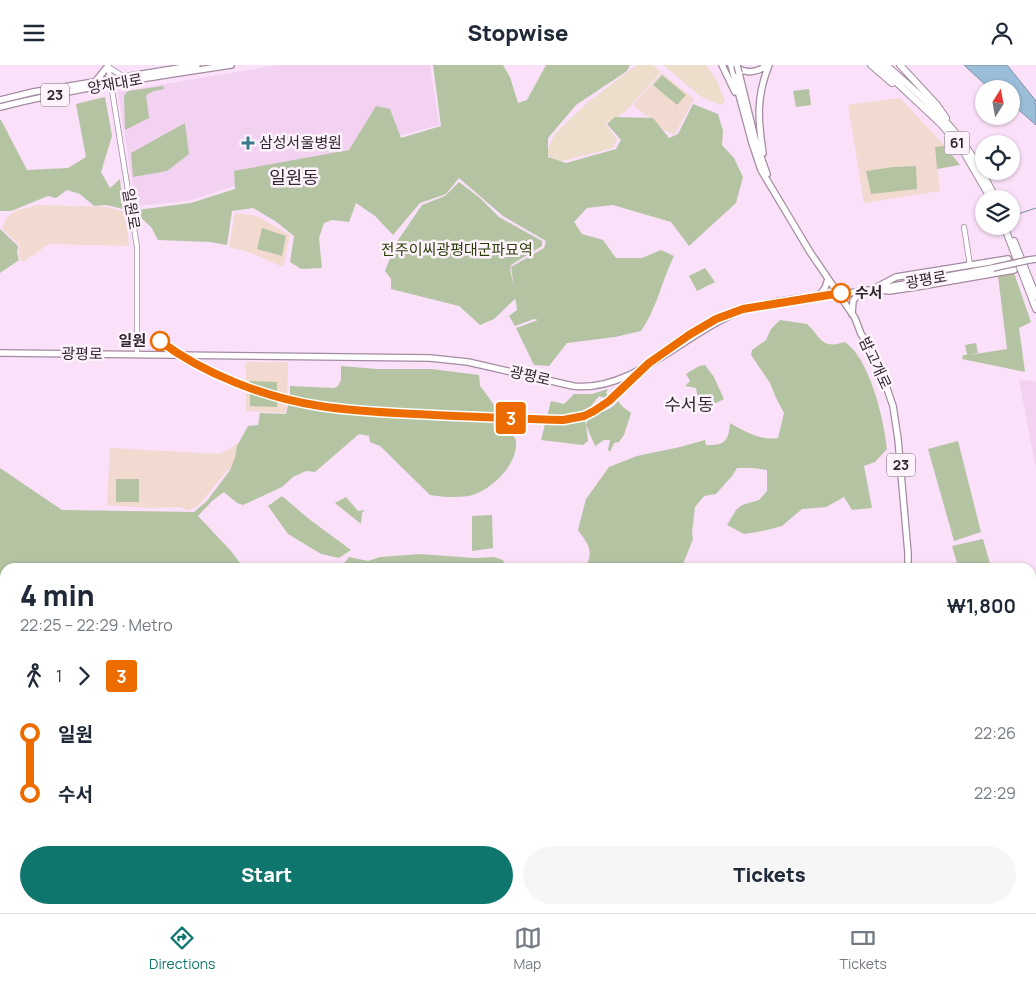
<!DOCTYPE html>
<html lang="en">
<head>
<meta charset="utf-8">
<style>
  :root { --surface:#fff; --page:#f6f6f7; --text:#1f2937; --muted:#747a83; --line:#e0e1e3; --accent:#0f766e }
  body { margin:0; font-family:Manrope,"Noto Sans KR",sans-serif; background:var(--page); color:var(--text); height:100vh; display:flex; flex-direction:column; font-size:19px; white-space:nowrap }
  * { box-sizing:border-box; margin:0 }
  p { font-size:16px; color:var(--muted) }
  .icon { flex:none; width:28px; height:28px; fill:none; stroke:currentColor; stroke-width:2; stroke-linecap:round; stroke-linejoin:round }
  .map { position:relative; flex:1; overflow:hidden }
  .side { position:absolute; left:0px; top:498px; width:1036px; height:351px; display:flex; flex-direction:column; background:var(--surface); border-radius:15px 15px 0 0; box-shadow:0 1px 4px #0004 }
  .side>* { flex:none }
  .badge { padding:0 10px; border-radius:4px; font-size:18px; line-height:32px }
  .needle { width:32px; rotate:11deg }
  .buttons { position:absolute; left:975px; top:15px; display:grid; gap:10px }
  .buttons a { display:grid; place-items:center; width:45px; height:45px; border-radius:50%; background:var(--surface); box-shadow:0 1px 4px #0004; font-size:25px }
  .map>.badge { position:absolute; translate:-50% -50%; box-shadow:0 0 0 2px #fff }
  .legs { display:flex; align-items:center; gap:8px; height:55px; padding:0 20px; font-size:16px }
  .legs p { margin-inline-start:auto }
  .overview { display:flex; align-items:center; justify-content:space-between; height:85px; padding:0 20px }
  h1 { font-size:28px; font-weight:800; line-height:38px }
  .button { display:flex; gap:10px; margin-top:auto; padding:10px 20px }
  .button a { flex:1; height:58px; border-radius:30px; background:var(--accent); color:#fff; font-size:20px; font-weight:800; line-height:58px; text-align:center }
  .button a+a { background:var(--page); color:var(--text) }
  ul { padding:0 20px; list-style:none }
  li { display:flex; align-items:center; gap:18px; height:60px; font-size:19px }
  li i { display:grid; place-items:center; width:8px; height:100%; margin:0 6px; background:currentColor }
  li i::after { content:''; width:12px; height:12px; margin:-6px; border:4px solid; border-radius:50%; background:var(--surface) }
  li p { margin-inline-start:auto }
  li:first-child i { background:linear-gradient(#0000 50%,currentColor 0) }
  li:last-child i { background:linear-gradient(currentColor 50%,#0000 0) }
  header { display:flex; justify-content:space-between; align-items:center; height:65px; padding:0 20px; background:var(--surface); font-size:22px; font-weight:800 }
  .dock { display:flex; justify-content:space-around; align-items:center; height:70px; border-top:1px solid var(--line); background:var(--surface); font-size:14px; color:var(--muted) }
  .dock a { display:grid; justify-items:center; gap:2px }
  .dock .current { color:var(--accent) }
  .map>svg:first-child { display:block }
  .built { fill:#f2d2f0 }
  .industrial { fill:#edddcb }
  .education { fill:#f2dad1 }
  .green { fill:#b4c4a3 }
  .water { fill:#9bbdd7; stroke:#7b90a5 }
  .lines { fill:none; stroke-linecap:round; stroke-linejoin:round }
  .stream { stroke:#7b90a5; stroke-width:1 }
  .minor-casing { stroke:#a38ba1; stroke-width:6 }
  .major-casing { stroke:#a38ba1; stroke-width:8 }
  .highway-casing { stroke:#a38ba1; stroke-width:8 }
  .minor { stroke:#fff; stroke-width:4.5 }
  .major { stroke:#fff; stroke-width:5.5 }
  .highway { stroke:#fff; stroke-width:6 }
  .major-bridge-casing { stroke:#a38ba1; stroke-width:8; stroke-linecap:butt }
  .major-bridge { stroke:#fff; stroke-width:5.5 }
  .line-1-casing { stroke:#fff; stroke-width:11 }
  .line-1 { stroke:#ed6c00; stroke-width:8 }
  .poi-dot { fill:#377b8a; stroke:#fef3fd; stroke-width:2 }
  .stop-1-dot { fill:#fff; stroke:#ed6c00; stroke-width:2.5 }
  .labels { text-anchor:middle; stroke-width:5; stroke-linejoin:round; paint-order:stroke }
  .shield { fill:#fef3fd; stroke:#6e646e; stroke-width:1 }
  .shield-label { font-size:14px; font-weight:bold; fill:#312730 }
  .street-label { font-size:15px; fill:#312730; stroke:#fef3fd }
  .poi-label { font-size:15px; fill:#312730; stroke:#fef3fd; text-anchor:start }
  .park-label { font-size:15px; fill:#2b4009; stroke:#fef3fd }
  .stop-label { font-size:15px; font-weight:bold; fill:#312730; stroke:#fef3fd; text-anchor:start }
  .quarter-label { font-size:18px; fill:#312730; stroke:#fef3fd }
</style>
</head>
<body>
<header><svg class="icon" aria-label="menu" viewBox="0 0 24 24"><path d="M4 6h16M4 12h16M4 18h16"/></svg>Stopwise<svg class="icon" aria-label="person" viewBox="0 0 24 24"><circle cx="12" cy="8" r="4"/><path d="M4 21q1-7 8-7t8 7"/></svg></header>
<div class="map">
<svg width="1036" height="848" viewBox="0 0 1036 848">
  <rect width="100%" height="100%" fill="#fae0f8"/>
  <path class="built" d="M279,0H430L439,60L342,86L191,135L136,141L118,27Z
    M1019,314L1036,317V403Z"/>
  <path class="industrial" d="M637,0H653L661,7L625,47L605,59L617,74L613,83L558,97L546,89L554,70L588,37Z
    M663,0H706L717,16L725,37L720,40L700,31Z"/>
  <path class="education" d="M662,8L694,34L674,70L664,65L633,40Z
    M900,33L945,81L935,83L940,126L864,138L848,40Z
    M39,140L107,142L125,147L129,181L49,179L23,197L18,189L20,180L3,165V160L7,152L17,145Z
    M235,148L257,151L290,170L283,202L246,186L229,182Z
    M246,297H288L287,342L285,348L246,346Z
    M238,378L236,393L230,403L224,409L198,441L189,445L179,442L153,443L107,440L110,383L218,389L224,387Z"/>
  <path class="green" d="M433,0H503L510,12L518,38L527,35L546,0H630L627,6L576,40L548,73V92L566,98L616,84L621,75L607,59L615,52L653,53L669,73L678,69L693,39L718,49L723,66L722,80L734,93L743,112L736,138L689,181L671,157L613,140L587,143L574,157L582,169L603,175L616,193H642L661,185L674,191C662,215 657,243 641,266L615,272L567,278L549,301L534,300L516,263L538,255L534,254L515,261L509,251L517,245L511,202L544,183L546,176L503,151L459,113L446,129L420,138L393,170L375,151L356,138L349,157L332,155L324,158L319,173L322,203L301,204L290,197L294,171L275,156L253,143L232,146L227,180L210,177L158,175L151,162L139,151L137,145L191,138L235,124L234,106L349,85L376,41L390,44L401,73L441,61Z
    M662,10L686,30L677,40L653,20Z
    M163,21L164,24L154,26L146,30L149,53L125,65L124,31L128,26Z
    M809,24L811,40L796,42L793,26Z
    M105,32L112,71L101,107L110,123L120,114L123,144L106,140L94,141L80,129L67,125L56,133L48,131L11,146H0V55H1L27,105L68,103L86,92L76,39Z
    M185,58L189,89L167,106L133,112L131,88Z
    M945,81L960,100L937,104L935,82Z
    M916,101L917,124L871,129L866,106L893,102Z
    M459,117L480,133L499,152L542,176V181L511,200L510,204L516,233L494,254L480,260L459,241L391,224V214L385,206L396,178L422,140L445,131Z
    M262,163L286,171L282,191L257,184Z
    M0,164L18,181L17,188L19,195L0,208Z
    M705,203L715,217L697,226L689,211Z
    M1014,208L1031,257L1019,263L1025,307L962,294L963,290H967L965,280L976,278L978,288L969,290L1007,284L998,211Z
    M780,255L807,259C821,272 821,285 845,277C870,294 884,355 887,384L875,397L864,401L872,443L852,445L844,432L826,442L802,444L782,461L763,466L744,469L727,460L736,445L742,440L759,435L767,426V405L752,403H737L732,411L716,429L704,431L695,442L692,468L693,474L683,499L676,502H586C594,485 588,479 578,465L586,434L609,402L637,391L680,382L705,375L706,380C724,381 729,376 730,358C744,366 761,376 778,373L784,348L776,333L770,318L751,290L752,285L766,275L771,264Z
    M705,300L714,312L724,334L714,339L713,332L709,329L703,332L702,340L699,339L696,323L685,321L690,316L686,309L699,301Z
    M341,301L377,304H431L479,310L480,321C485,326 515,370 516,376C518,400 491,426 469,431C456,433 442,432 430,430L380,381L370,377L369,371L359,369L315,407L306,406L293,412L282,422L243,440L237,438L224,427L212,436L198,451L231,486L243,502H5V844H173L165,848H0V403L62,445L194,447L207,436L230,405L235,393L237,381L248,361L258,360L260,348L286,349L290,332V321L334,323L338,321L341,315Z
    M250,316L277,317V342L250,341Z
    M608,324L606,328L609,331L605,333L599,331L584,350L586,360C591,343 602,350 612,342C615,340 616,338 618,336L623,342L631,348L624,370L619,377L614,378L610,387L608,385L610,375H604L595,381L586,360L588,376L583,380L541,375L551,336L564,339L574,329H592Z
    M958,376L981,467L954,476L928,384Z
    M116,414H139V437H116Z
    M282,431L309,454L351,485L339,493L321,489L288,469L268,441Z
    M346,432L358,446L365,445L362,448L361,459L335,438Z
    M492,450L493,483L472,486V451Z
    M983,474L991,502H958L952,481Z
    M420,489L474,493L494,492L503,495L506,502H341L349,492L368,496L380,492Z
    M1031,661L1036,680V758L1031,743Z
    M347,844H424L425,848H348Z"/>
  <path class="water" d="M964,0H1007L1036,36L1034,38L1036,39V60L1011,38V24H990Z"/>
  <g class="lines">
    <path class="stream" d="M1018,149L1036,143"/>
    <g class="minor-casing">
      <path id="minor" d="M108,0L137,182V289
        M108,2L124,12
        M964,162L970,200"/>
    </g>
    <g class="major-casing">
      <path id="major" d="M722,0L735,27
        M731,0L752,78L761,105L810,187L855,253L861,269L871,283L881,306L893,341L898,374L908,488V502
        M736,2C746,9 757,8 767,0
        M739,8L756,78L767,109
        M95,17L108,1
        M0,35L33,27L197,0
        M0,42C76,23 154,12 231,0
        M763,88C758,55 756,32 769,0
        M1029,195L1036,194
        M877,222L896,212L1008,194
        M880,225L889,226L916,222L1014,205
        M818,232L825,223L828,214
        M852,249L853,236L860,226
        M0,288L430,293L468,297L573,321C631,328 684,269 736,248C767,235 813,232 848,228C896,222 945,211 993,203
        M1031,790L1036,789
        M902,844V848
        M783,848L790,844"/>
    </g>
    <g class="highway-casing">
      <path id="highway" d="M871,0L892,18
        M878,0L941,59L962,84L991,134
        M886,0C911,22 937,45 958,71C973,90 985,112 996,134
        M900,0L937,40L946,53
        M1004,161L1036,244
        M1014,176L1036,231"/>
    </g>
    <use href="#minor" class="minor"/>
    <use href="#major" class="major"/>
    <use href="#highway" class="highway"/>
    <g class="major-bridge-casing">
      <path id="major-bridge" d="M737,0L739,8
        M993,203L1029,195"/>
    </g>
    <use href="#major-bridge" class="major-bridge"/>
  </g>
  <g class="lines">
    <g class="line-1-casing">
      <path id="line-1" d="M160,276C204,309 266,333 320,341C358,347 396,348 434,350C477,352 520,354 563,355L584,351L594,346L609,336L649,298L689,270L716,254L743,244L841,228"/>
    </g>
    <use href="#line-1" class="line-1"/>
  </g>
  <path class="poi-dot" d="M245.5 70.5h5v5h5v5h-5v5h-5v-5h-5v-5h5z"/>
  <g class="stop-1-dot">
    <circle cx="841" cy="228" r="9"/>
    <circle cx="160" cy="276" r="9"/>
  </g>
  <g class="labels">
    <g class="shield">
      <rect x="41" y="18.5" width="28" height="23" rx="4"/>
      <rect x="944.5" y="66.5" width="25" height="23" rx="4"/>
      <rect x="887" y="388.5" width="28" height="23" rx="4"/>
    </g>
    <g class="shield-label">
      <text x="55" y="35">23</text>
      <text x="957" y="83">61</text>
      <text x="901" y="405">23</text>
    </g>
    <g class="street-label">
      <text transform="translate(115 19) rotate(-10)" y="5">양재대로</text>
      <text transform="translate(131 144) rotate(81)" y="5">일원로</text>
      <text transform="translate(926 215) rotate(-10)" y="5">광평로</text>
      <text transform="translate(82 289) rotate(1)" y="5">광평로</text>
      <text transform="translate(875 298) rotate(65)" y="5">밤고개로</text>
      <text transform="translate(530 311) rotate(13)" y="5">광평로</text>
    </g>
    <g class="poi-label">
      <text x="259" y="83">삼성서울병원</text>
    </g>
    <g class="park-label">
      <text x="457" y="190">전주이씨광평대군파묘역</text>
    </g>
    <g class="stop-label">
      <text x="855" y="233">수서</text>
      <text x="146" y="281" text-anchor="end">일원</text>
    </g>
    <g class="quarter-label">
      <text x="294" y="119">일원동</text>
      <text x="689" y="346">수서동</text>
    </g>
  </g>
</svg>
<div class="buttons">
<a><svg class="needle" viewBox="-14 -14 28 28"><path d="M0-13l5 13h-10z" fill="#e53935"/><path d="M0 13l5-13h-10z" fill="#747a83"/></svg></a>
<a><svg class="icon" aria-label="locate" viewBox="0 0 24 24"><circle cx="12" cy="12" r="6"/><path d="M12 2v4M12 18v4M2 12h4M18 12h4"/></svg></a>
<a><svg class="icon" aria-label="layers" viewBox="0 0 24 24"><path d="M12 4l9 5-9 5-9-5zM3 14l9 5 9-5"/></svg></a>
</div>
<b class="badge" style="left:511px;top:353px;background:#ed6c00;color:#fff">3</b>
<section class="side">
<div class="overview"><div><h1>4 min</h1><p>22:25 – 22:29 · Metro</p></div><b>₩1,800</b></div>
<div class="legs"><svg class="icon" aria-label="walk" viewBox="0 0 24 24"><circle cx="13" cy="4" r="2"/><path d="M13 8l-2 6 4 7M11 14l-3 7M7 12l3-4h3l4 4"/></svg>1<svg class="icon" aria-label="forward" viewBox="0 0 24 24"><path d="M9 5l7 7-7 7"/></svg><b class="badge" style="background:#ed6c00;color:#fff">3</b></div>
<ul>
<li><i style="color:#ed6c00"></i><b>일원</b><p>22:26</p></li>
<li><i style="color:#ed6c00"></i><b>수서</b><p>22:29</p></li>
</ul>
<div class="button"><a>Start</a><a>Tickets</a></div>
</section>
</div>
<nav class="dock">
<a class="current"><svg class="icon" aria-label="directions" viewBox="0 0 24 24"><path d="M12 3l9 9-9 9-9-9zM9 14v-3h6M13 9l2 2-2 2"/></svg>Directions</a>
<a><svg class="icon" aria-label="map" viewBox="0 0 24 24"><path d="M3 6l6-2 6 2 6-2v14l-6 2-6-2-6 2zM9 4v14M15 6v14"/></svg>Map</a>
<a><svg class="icon" aria-label="tickets" viewBox="0 0 24 24"><path d="M3 7h18v10H3zM15 7v10"/></svg>Tickets</a>
</nav>
</body>
</html>
